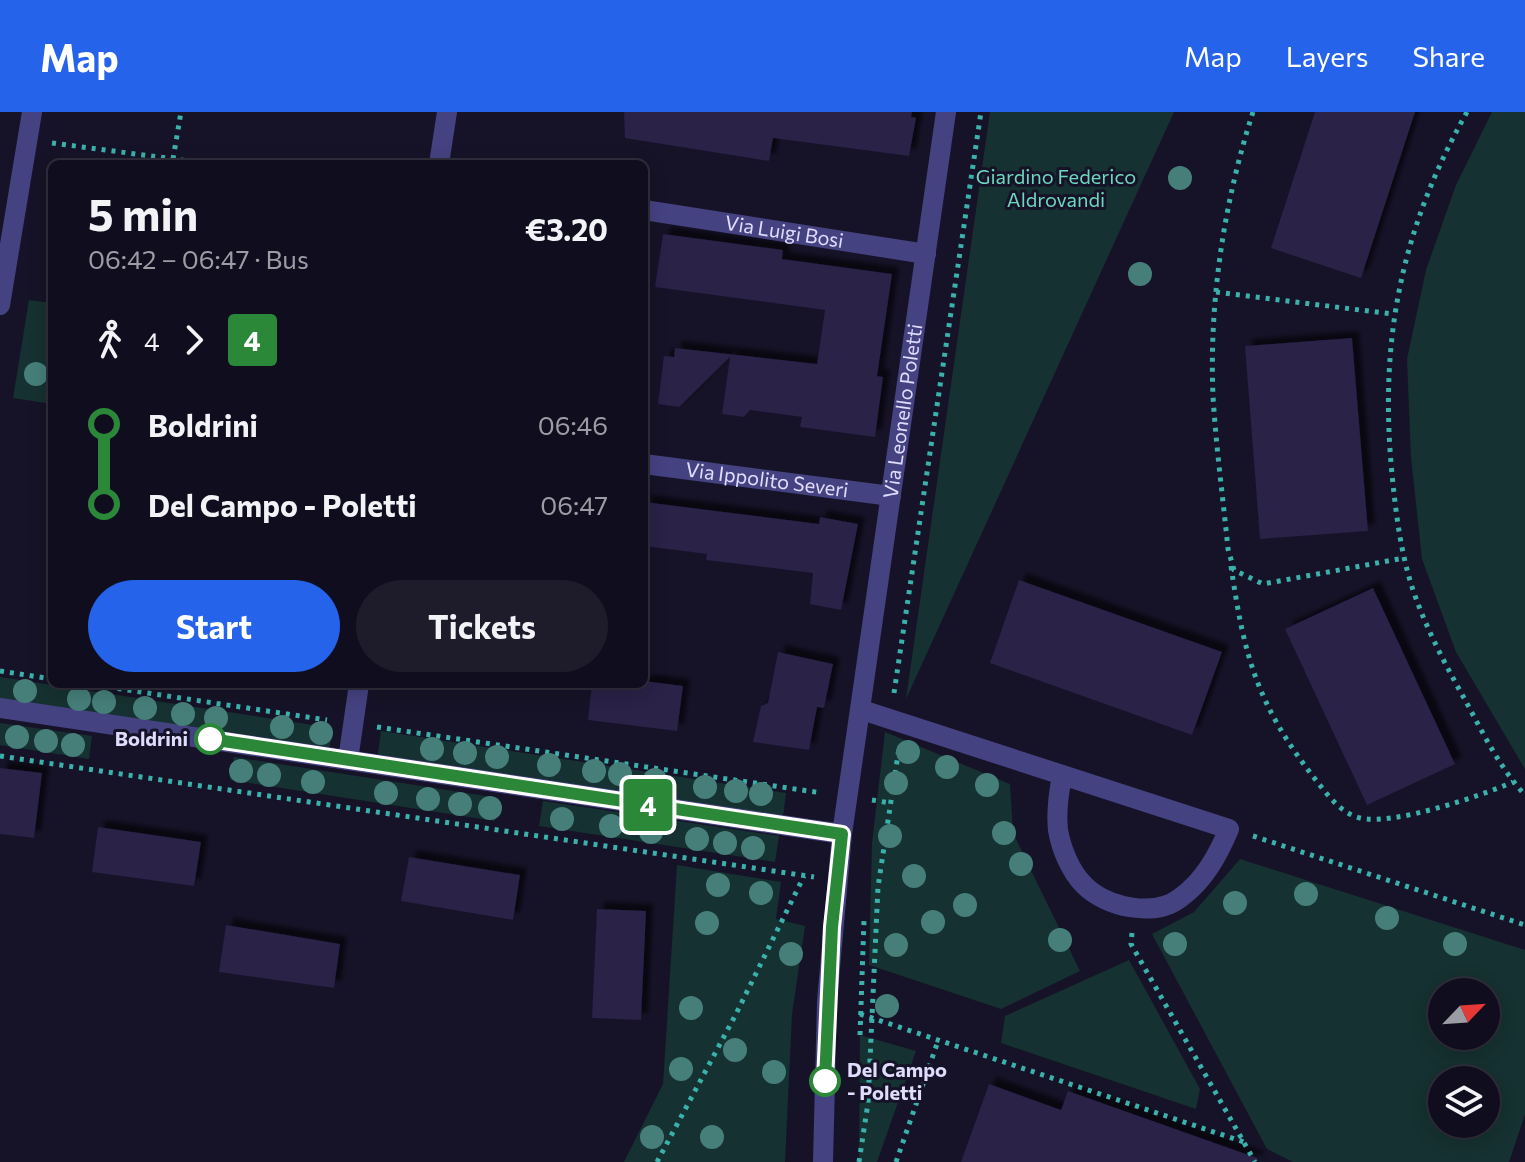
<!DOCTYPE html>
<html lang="en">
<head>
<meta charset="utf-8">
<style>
  :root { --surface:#100e1e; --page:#1e1c2b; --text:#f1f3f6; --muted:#9c9ca4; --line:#302e3c; --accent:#2563eb }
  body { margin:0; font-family:Commissioner,sans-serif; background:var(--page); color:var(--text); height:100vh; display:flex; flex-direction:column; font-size:30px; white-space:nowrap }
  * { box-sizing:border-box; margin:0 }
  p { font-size:26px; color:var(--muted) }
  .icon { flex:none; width:44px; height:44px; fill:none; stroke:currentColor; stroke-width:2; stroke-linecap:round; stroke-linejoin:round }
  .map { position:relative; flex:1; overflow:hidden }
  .side { position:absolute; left:48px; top:48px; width:600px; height:528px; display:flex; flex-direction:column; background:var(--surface); border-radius:12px; box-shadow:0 4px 20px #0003,0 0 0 2px var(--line) }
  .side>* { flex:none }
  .badge { padding:0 16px; border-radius:6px; font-size:28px; line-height:52px }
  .needle { width:52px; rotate:65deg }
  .buttons { position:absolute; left:1428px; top:866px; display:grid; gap:16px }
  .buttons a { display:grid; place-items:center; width:72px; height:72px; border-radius:50%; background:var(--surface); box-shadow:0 4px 20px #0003,0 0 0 2px var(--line); font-size:40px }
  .map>.badge { position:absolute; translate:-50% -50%; box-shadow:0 0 0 4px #fff }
  .legs { display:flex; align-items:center; gap:12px; height:88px; padding:0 40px; font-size:26px }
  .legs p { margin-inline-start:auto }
  .headline { display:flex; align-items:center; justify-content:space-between; height:136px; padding:0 40px }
  h1 { font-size:44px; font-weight:700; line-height:60px }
  .cta { display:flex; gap:16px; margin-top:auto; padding:16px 40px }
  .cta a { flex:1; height:92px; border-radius:48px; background:var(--accent); color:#fff; font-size:32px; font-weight:700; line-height:92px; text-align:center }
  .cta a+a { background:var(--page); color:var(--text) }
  ul { padding:0 40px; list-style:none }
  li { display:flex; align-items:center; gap:28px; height:80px; font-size:30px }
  li i { display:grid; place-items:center; width:12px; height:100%; margin:0 10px; background:currentColor }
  li i::after { content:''; width:20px; height:20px; margin:-10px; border:6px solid; border-radius:50%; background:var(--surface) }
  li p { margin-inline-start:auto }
  li:first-child i { background:linear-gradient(#0000 50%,currentColor 0) }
  li:last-child i { background:linear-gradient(currentColor 50%,#0000 0) }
  header { display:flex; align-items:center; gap:48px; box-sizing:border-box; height:112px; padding:0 40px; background:var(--accent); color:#fff }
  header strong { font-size:38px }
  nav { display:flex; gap:44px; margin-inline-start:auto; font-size:28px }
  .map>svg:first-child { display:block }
  .green { fill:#163131; fill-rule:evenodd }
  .building { fill:#292047; filter:url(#shadow) }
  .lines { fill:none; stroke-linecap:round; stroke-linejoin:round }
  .path { stroke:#3bb1ac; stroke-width:5; stroke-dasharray:4 6; stroke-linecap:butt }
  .minor { stroke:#454282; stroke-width:20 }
  .tree { fill:#467f7a }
  .line-1-casing { stroke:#fff; stroke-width:18 }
  .line-1 { stroke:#2c8839; stroke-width:12 }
  .stop-1-dot { fill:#fff; stroke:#2c8839; stroke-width:4 }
  .labels { text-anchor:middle; stroke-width:6; stroke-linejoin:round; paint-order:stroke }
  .park-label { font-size:20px; fill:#6dd7be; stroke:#161328 }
  .street-label { font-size:20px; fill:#e0dcfc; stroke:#161328 }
  .stop-label { font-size:20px; font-weight:bold; fill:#e0dcfc; stroke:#161328; text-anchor:end }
</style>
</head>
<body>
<header>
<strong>Map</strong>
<nav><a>Map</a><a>Layers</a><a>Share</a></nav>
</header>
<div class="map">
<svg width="1525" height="1050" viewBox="0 0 1525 1050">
  <defs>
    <filter id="shadow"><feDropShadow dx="7" dy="-7" stdDeviation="2" flood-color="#0009"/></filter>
  </defs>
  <rect width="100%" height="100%" fill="#161328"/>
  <path class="green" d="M990,0H1174L906,587Z
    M1492,0H1525V657L1456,540L1422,447L1411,345L1407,247L1426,158L1456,73Z
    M29,188L52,191V292L13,286Z
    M0,565L333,616L329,638L0,590Z
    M0,611L92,624L89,647L0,633Z
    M381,619L786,681L783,705L377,647Z
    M885,620L1010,672L1013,721L1080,859L1001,897L869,853L872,731Z
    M234,645L499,686L495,709L230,668Z
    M543,689L779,724L775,750L539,714Z
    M1240,747L1525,838V1002L1509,1050H1293L1267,1037L1152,822L1194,800ZM1442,880H1486V924H1442ZM1442,968H1486V1012H1442Z
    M677,753L781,770L776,807L805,814L792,902L785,1050H624L663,972Z
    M1129,848L1200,977L1196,997L1001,931L1005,904Z
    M860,923L916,939L877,1050H859Z"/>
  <path class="building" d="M624,0H912L911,5L916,6L909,44L773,26L769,49L625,26Z
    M1315,0H1415L1361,166L1271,136Z
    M663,122L783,138L782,147L892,162L877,264L883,265L875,325L800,315L802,305L750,298L744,305L722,302L730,245L679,295L658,292L664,244L674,245L675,236L817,252L825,198L655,175Z
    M1352,226L1368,419L1260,427L1245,234Z
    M644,390L819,412L820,405L858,412L841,498L810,492L813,461L706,448L707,442L644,434Z
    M1019,468L1222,540L1192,623L990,551Z
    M1373,476L1455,652L1367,693L1285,517Z
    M778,540L833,552L824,596L817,595L809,638L753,630L761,594L768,591Z
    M644,569L683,574L677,619L588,608L592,572H644Z
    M0,656L42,661L34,726L0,722Z
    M98,715L201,730L194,774L92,760Z
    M409,745L520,763L513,808L401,789Z
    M597,797L646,799L641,908L592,906Z
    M226,813L340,832L334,876L219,860Z
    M989,972L1061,998L1068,979L1257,1046L1256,1050H961Z"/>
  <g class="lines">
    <path class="path" d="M1253,0C1224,90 1209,189 1213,284C1216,335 1223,386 1228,437L1234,458L1263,472L1404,446
      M1467,0C1401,117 1379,229 1392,362C1396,403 1401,443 1414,481C1427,518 1445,552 1464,586C1482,619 1499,655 1525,683
      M52,31L212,52
      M173,47L181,0
      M1216,180L1392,202
      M1231,454C1244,544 1257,593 1315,667C1327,682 1340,701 1360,706C1392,714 1481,684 1513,670
      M0,559L52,567
      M88,572L327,608
      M894,581L981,0
      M377,615L822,681
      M0,644L814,765
      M872,688L890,691
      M1253,724L1525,813
      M1132,821L1131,832L1255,1050
      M860,902L1244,1030
      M860,923L864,808
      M657,1050L736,902L804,764
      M859,1050L868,991L878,775L899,636
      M896,1050L938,929"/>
    <g class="minor">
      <path d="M439,52L447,0"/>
      <path id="s1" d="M644,98L926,142"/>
      <path d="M0,193L32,0"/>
      <path id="s2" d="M644,352L891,384"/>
      <path d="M0,596L842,722"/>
      <path d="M862,598L1229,717C1218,743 1204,769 1180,786C1154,806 1106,795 1084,773C1070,759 1061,736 1058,718C1056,699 1059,681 1062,663"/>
      <path d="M348,648L359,572"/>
      <path id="s3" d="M823,1050L827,889L842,722L946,0"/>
    </g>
  </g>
  <g class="tree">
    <circle cx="1180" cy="66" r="12"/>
    <circle cx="1140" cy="162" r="12"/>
    <circle cx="36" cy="262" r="12"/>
    <circle cx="25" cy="579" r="12"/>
    <circle cx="79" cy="587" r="12"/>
    <circle cx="104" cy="590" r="12"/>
    <circle cx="145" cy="596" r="12"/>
    <circle cx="183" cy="602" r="12"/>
    <circle cx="216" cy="606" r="12"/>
    <circle cx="282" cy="615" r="12"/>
    <circle cx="321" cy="621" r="12"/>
    <circle cx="17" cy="625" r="12"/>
    <circle cx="46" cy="629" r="12"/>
    <circle cx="73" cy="633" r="12"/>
    <circle cx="432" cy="637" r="12"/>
    <circle cx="908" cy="640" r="12"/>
    <circle cx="465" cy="641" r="12"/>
    <circle cx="497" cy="645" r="12"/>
    <circle cx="549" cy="653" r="12"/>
    <circle cx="947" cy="655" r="12"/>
    <circle cx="241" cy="659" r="12"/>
    <circle cx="594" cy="659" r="12"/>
    <circle cx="620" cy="662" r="12"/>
    <circle cx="269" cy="663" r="12"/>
    <circle cx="655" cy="668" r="12"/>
    <circle cx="313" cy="670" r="12"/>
    <circle cx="896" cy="671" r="12"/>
    <circle cx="987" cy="673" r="12"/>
    <circle cx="705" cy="675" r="12"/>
    <circle cx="736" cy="679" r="12"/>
    <circle cx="386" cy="681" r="12"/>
    <circle cx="761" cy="682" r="12"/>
    <circle cx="428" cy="687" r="12"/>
    <circle cx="460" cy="692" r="12"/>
    <circle cx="490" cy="696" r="12"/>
    <circle cx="562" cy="707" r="12"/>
    <circle cx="611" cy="714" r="12"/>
    <circle cx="651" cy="720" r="12"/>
    <circle cx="1004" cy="721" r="12"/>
    <circle cx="890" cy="724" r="12"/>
    <circle cx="697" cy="727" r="12"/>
    <circle cx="725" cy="731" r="12"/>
    <circle cx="753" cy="736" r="12"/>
    <circle cx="1021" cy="752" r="12"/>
    <circle cx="914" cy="764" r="12"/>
    <circle cx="718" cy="773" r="12"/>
    <circle cx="761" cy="781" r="12"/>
    <circle cx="1306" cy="782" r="12"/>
    <circle cx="1235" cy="791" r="12"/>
    <circle cx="965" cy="793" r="12"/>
    <circle cx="1387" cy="806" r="12"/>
    <circle cx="933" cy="810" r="12"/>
    <circle cx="707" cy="811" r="12"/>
    <circle cx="1060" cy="828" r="12"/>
    <circle cx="1175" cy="832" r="12"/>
    <circle cx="1455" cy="832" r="12"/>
    <circle cx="896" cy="833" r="12"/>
    <circle cx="791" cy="842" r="12"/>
    <circle cx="887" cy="894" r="12"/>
    <circle cx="691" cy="896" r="12"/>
    <circle cx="735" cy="938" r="12"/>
    <circle cx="681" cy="957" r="12"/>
    <circle cx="774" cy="960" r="12"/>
    <circle cx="652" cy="1025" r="12"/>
    <circle cx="712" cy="1025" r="12"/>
  </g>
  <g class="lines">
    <g class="line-1-casing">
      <path id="line-1" d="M210,627L842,722L832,815L825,969"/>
    </g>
    <use href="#line-1" class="line-1"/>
  </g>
  <g class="stop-1-dot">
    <circle cx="210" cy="627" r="14"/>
    <circle cx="825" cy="969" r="14"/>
  </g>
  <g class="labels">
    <g class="park-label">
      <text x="1056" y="72">Giardino Federico<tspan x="1056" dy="23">Aldrovandi</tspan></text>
    </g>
    <g class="street-label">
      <text dy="7" stroke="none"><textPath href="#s1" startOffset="142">Via Luigi Bosi</textPath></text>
      <text dy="7" stroke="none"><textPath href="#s3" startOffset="756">Via Leonello Poletti</textPath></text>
      <text dy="7" stroke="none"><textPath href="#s2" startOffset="124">Via Ippolito Severi</textPath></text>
    </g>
    <g class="stop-label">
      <text x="188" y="634">Boldrini</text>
      <text x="847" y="965" text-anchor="start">Del Campo<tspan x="847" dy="23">- Poletti</tspan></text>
    </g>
  </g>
</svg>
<div class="buttons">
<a><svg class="needle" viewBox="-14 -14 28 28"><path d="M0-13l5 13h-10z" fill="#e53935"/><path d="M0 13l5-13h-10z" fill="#9c9ca4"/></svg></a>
<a><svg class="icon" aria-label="layers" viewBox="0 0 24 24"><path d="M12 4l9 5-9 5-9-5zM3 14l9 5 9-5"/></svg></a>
</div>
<b class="badge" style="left:648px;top:693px;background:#2c8839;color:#fff">4</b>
<section class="side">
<div class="headline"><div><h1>5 min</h1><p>06:42 – 06:47 · Bus</p></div><b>€3.20</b></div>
<div class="legs"><svg class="icon" aria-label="walk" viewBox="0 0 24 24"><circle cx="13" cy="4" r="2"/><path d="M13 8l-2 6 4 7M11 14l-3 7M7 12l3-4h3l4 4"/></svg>4<svg class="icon" aria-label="forward" viewBox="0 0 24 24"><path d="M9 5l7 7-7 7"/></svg><b class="badge" style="background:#2c8839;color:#fff">4</b></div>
<ul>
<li><i style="color:#2c8839"></i><b>Boldrini</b><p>06:46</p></li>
<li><i style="color:#2c8839"></i><b>Del Campo - Poletti</b><p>06:47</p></li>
</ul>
<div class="cta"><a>Start</a><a>Tickets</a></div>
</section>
</div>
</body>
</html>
